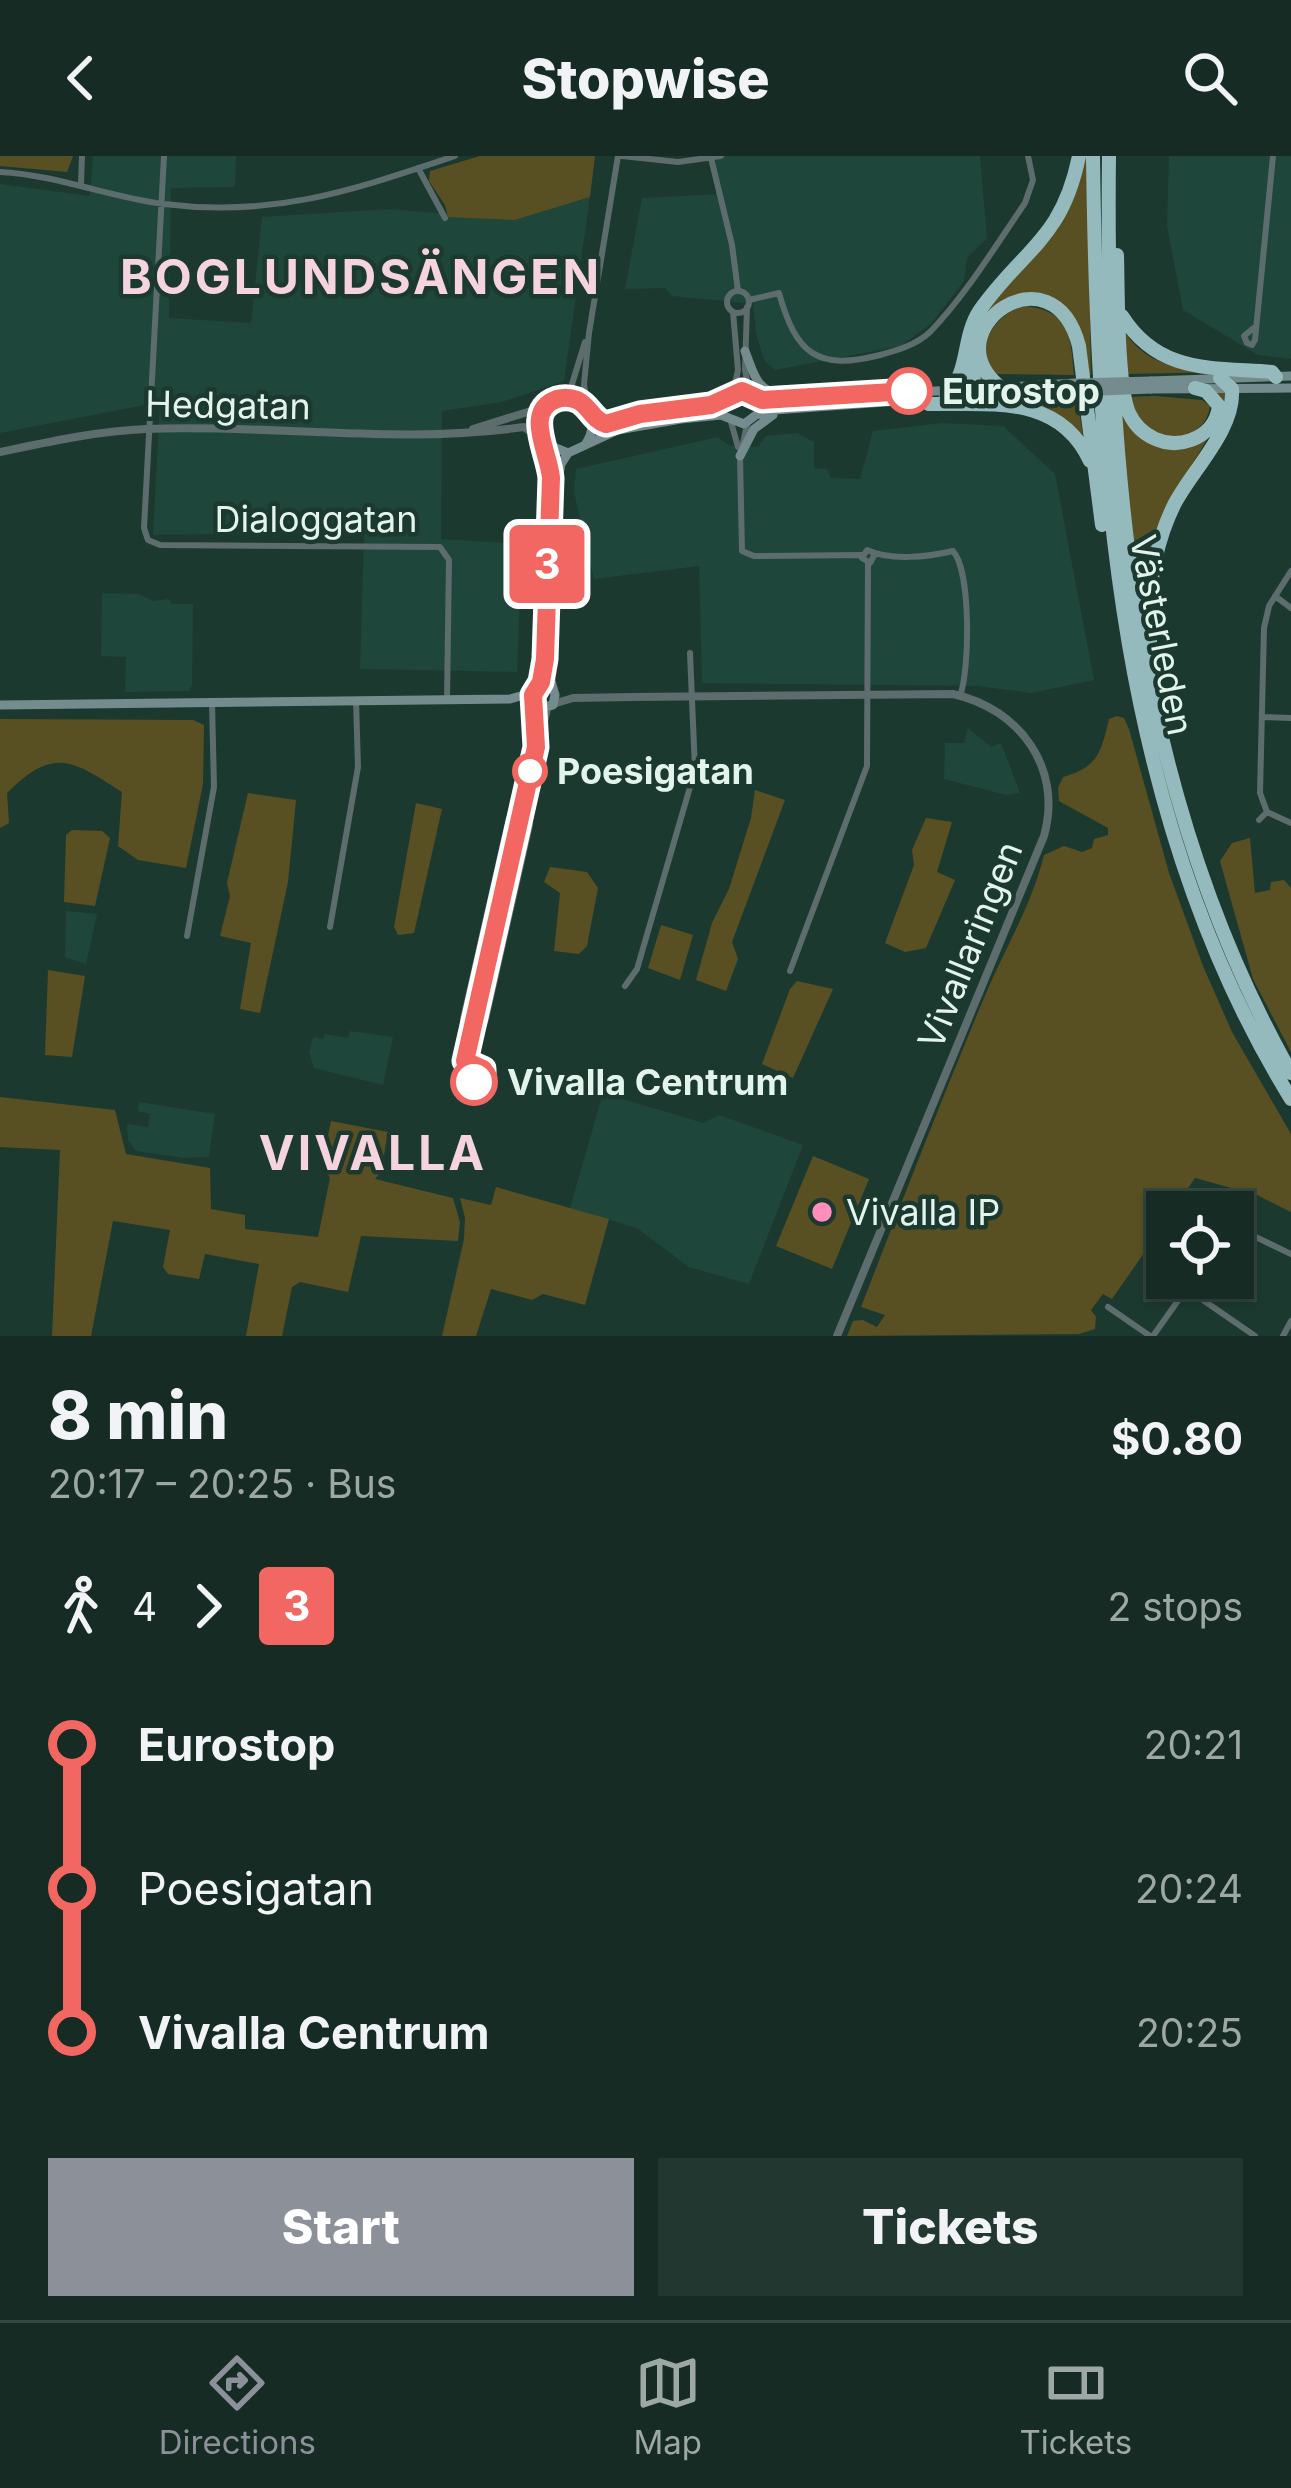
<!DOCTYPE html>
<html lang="en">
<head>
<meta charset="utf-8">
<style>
  :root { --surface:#152b23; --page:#223730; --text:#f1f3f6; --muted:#9da7a6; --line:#344741; --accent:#8c9099 }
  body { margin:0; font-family:Inter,sans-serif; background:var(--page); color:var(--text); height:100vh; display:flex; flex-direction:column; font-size:45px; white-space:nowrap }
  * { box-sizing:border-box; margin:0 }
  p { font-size:39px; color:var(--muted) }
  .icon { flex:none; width:66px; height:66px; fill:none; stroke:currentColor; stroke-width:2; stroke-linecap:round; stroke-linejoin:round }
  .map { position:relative; height:1180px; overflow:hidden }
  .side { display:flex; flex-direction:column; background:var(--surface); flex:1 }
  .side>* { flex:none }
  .badge { padding:0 24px; border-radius:9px; font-size:42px; line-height:78px }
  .controls { position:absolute; left:1146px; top:1035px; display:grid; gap:24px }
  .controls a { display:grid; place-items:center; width:108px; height:108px; border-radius:0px; background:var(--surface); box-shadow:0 3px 9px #0004,0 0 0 3px var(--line); font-size:60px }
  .map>.badge { position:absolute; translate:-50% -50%; box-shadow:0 0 0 6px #fff }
  .legs { display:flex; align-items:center; gap:18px; height:132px; padding:0 48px; font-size:39px }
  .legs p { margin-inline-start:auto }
  .overview { display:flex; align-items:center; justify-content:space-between; height:204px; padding:0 48px }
  h1 { font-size:66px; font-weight:800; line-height:90px }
  .action { display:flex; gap:24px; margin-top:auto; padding:24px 48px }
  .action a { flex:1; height:138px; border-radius:0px; background:var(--accent); color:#fff; font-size:48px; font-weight:800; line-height:138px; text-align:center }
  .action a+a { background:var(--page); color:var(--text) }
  ul { padding:0 48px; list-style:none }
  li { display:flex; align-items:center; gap:42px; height:144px; font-size:45px }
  li i { display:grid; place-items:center; width:18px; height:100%; margin:0 15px; background:currentColor }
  li i::after { content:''; width:30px; height:30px; margin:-15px; border:9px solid; border-radius:50%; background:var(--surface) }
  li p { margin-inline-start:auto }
  li:first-child i { background:linear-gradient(#0000 50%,currentColor 0) }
  li:last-child i { background:linear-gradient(currentColor 50%,#0000 0) }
  header { display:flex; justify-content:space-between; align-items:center; height:156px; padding:0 48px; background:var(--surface); font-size:54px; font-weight:800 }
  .tabs { display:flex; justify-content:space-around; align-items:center; height:168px; border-top:3px solid var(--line); background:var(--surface); font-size:33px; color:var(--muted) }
  .tabs a { display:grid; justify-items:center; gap:6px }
  .tabs .active { color:var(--accent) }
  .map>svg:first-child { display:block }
  .built { fill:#1f463a }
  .green { fill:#585022 }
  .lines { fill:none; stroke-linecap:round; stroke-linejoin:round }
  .minor { stroke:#5d6c6d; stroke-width:6 }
  .tertiary { stroke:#5d6c6d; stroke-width:8 }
  .secondary { stroke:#748c8e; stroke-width:9 }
  .motorway { stroke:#95babe; stroke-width:14 }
  .secondary-bridge { stroke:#748c8e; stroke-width:9 }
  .line-1-casing { stroke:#fff; stroke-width:27 }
  .line-1 { stroke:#f26762; stroke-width:18 }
  .stop-1-dot { fill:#fff; stroke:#f26762; stroke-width:6 }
  .poi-dot { fill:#ff8ebb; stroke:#1c392f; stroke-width:4.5 }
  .labels { text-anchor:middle; stroke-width:9; stroke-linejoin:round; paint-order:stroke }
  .stop-label { font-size:36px; font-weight:bold; fill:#e3f4ed; stroke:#1c392f; text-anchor:start }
  .street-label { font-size:36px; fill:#e3f4ed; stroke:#1c392f }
  .poi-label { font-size:36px; fill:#e3f4ed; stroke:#1c392f; text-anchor:start }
  .district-label { font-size:48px; font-weight:bold; letter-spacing:3px; fill:#f6d4df; stroke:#1c392f }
</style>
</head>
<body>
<header><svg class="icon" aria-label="back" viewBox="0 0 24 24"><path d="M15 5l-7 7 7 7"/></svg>Stopwise<svg class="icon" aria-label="search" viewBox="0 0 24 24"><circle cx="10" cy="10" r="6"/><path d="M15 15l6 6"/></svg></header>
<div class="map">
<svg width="1291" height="1180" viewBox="0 0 1291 1180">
  <rect width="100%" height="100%" fill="#1c392f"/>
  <path class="built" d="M93,0H236L235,31L171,32L169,162L251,167L262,61L390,53L515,64L590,41L564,225L502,246L442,255L441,383L522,388L517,516L360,513L364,376L153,379L160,246L0,277V28L90,40Z
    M706,0H980L987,82L967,102L964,125L931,168L900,190L775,214L764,204L756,177L753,148L672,140L665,132L625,133L642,42L721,38L715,5Z
    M1169,0H1291V203L1258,199L1183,154L1167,70Z
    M942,267L1003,270L1055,318L1094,524L1031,537L978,530L702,527L699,410L594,423L574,336L576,313L718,281L730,290L758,291L766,280L797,277L814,286V312L827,313L831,322L860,323L873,275Z
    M102,437L139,438L153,445L169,443L172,448H193L192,530L188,535L125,536L126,501L101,500Z
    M968,572L991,591L1001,587L1020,637L1006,639L944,623L945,587H964Z
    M66,755L97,758L86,808L65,801Z
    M350,875L393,881L383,929L314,912L309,896L313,881L323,883L325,878L348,882Z
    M603,937L703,967L719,959L803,989L749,1128L689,1111L637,1072L570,1052Z
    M139,946L215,958L209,1001L185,1002L136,995L128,984L127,968L148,971L150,958L138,955Z"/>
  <path class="green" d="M0,0H73L67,16L0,10Z
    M480,0H595L590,41L515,64L448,61L445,49L429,25L430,15Z
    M1082,0H1087L1091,219H1086C1084,204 1084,186 1079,171C1065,137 1028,130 999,148L977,212L985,225L976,226L981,165L996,142L1034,101Z
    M1022,150C1069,153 1071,179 1074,219L994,218C973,190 994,161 1022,150Z
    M1124,175C1149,214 1189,214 1230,216L1126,218Z
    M1215,237H1228C1214,282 1182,318 1162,362C1148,391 1145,422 1143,454L1128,361L1118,247L1134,276L1150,288L1207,280Z
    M1155,240L1202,244L1210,250C1206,279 1173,290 1149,274C1139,268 1134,252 1128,241Z
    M1077,241L1084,286L1063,264L966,247Z
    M1117,560L1124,562L1129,573L1169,717L1203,810L1232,876L1291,978V1056L1257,1039L1195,1022L1172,1056H1167V1064L1112,1143L1103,1138L1091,1154L1096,1161L1095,1173L1079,1178L847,1180L853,1165L863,1164L877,1171L885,1159L861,1151C901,1048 941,944 984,842C1004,794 1032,749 1044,699L1064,690L1082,696L1092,692L1094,683L1108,679V672L1059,645L1058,632L1063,621C1098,611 1101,597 1109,563Z
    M0,563L193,564L204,569L203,628L186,712L138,704L118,690L122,636C72,604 54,590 7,637L9,667L0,672Z
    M755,634L785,644L732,786L738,803L726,835L696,824L712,767L729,733L751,662Z
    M248,637L296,644L288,726L260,857L240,853L251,787L220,780L230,740L227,727Z
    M416,647L442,653L414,777L398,779L394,771Z
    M926,662L952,666L937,716L955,724L926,792L905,796L885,787L914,709L912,694Z
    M72,674L102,675L110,682L95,750L64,746L66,679Z
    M1250,682L1255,737L1270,734L1271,726L1284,724L1291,732V896L1253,823L1220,705L1232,687Z
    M550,711L587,716L598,732L587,790L579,798L554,795L560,737L544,726Z
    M661,769L693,779L680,824L648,812Z
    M48,814L85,820L72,901L45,899Z
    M797,825L833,833L793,922L762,908L790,833Z
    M0,941L115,954L126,998L210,1012L211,1053L245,1059V1073L318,1081L330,1022L322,1007L331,965L388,976L381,1016L375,1023L453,1042L460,1066L458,1085L361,1080L348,1136L300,1126L292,1131L282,1180H246L259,1108L205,1098L199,1123L168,1118L163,1111L170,1074L113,1065L91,1180H52L60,994L0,991Z
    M813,1000L869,1023L832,1113L776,1090Z
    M496,1031L609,1063L585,1149L543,1138L532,1144L491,1133L476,1180H442L464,1083L465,1062L460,1042L491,1049Z"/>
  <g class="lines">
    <path class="minor" d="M164,0L144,372L148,384L160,389L440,391L449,404L447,543
      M622,0L678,6L721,0
      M711,2L732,89L738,135
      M418,12L445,62
      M0,16C57,19 109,41 164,48C274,62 353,34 455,0
      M81,28L82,0
      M727 146a11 11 0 1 1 22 0a11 11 0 1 1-22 0Z
      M749,144L779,137C796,198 817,215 880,199C898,194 916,189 930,176C966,139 996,89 1025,47L1033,24L1028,0
      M747,151L745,214L750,238
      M1256,170L1244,180L1247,187L1252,189L1255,184L1273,0
      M733,237L738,214L733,156
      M568,241L585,186
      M587,252L584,228L589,177L618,0
      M731,266L738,291
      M747,269L740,300L742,395L754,400L862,399
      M875,398L870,407L862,402L867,394C890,405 928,401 953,395C971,415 970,513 960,540
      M1291,415L1269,450L1264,472L1260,637L1267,656L1291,667
      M1275,440L1291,452
      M1263,561L1291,562
      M522,650L530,669L486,863L483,872L471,879L464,873L463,863L509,662Z
      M1259,664L1267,656
      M330,771L358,611L356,544
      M187,780L214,631L212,546
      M790,815L867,610L868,407
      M625,830L637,813L695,614L690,497
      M1182,1055L1184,1056
      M1233,1070L1291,1098
      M1147,1105L1167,1119
      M1171,1122L1255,1180
      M1108,1151L1150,1180
      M1153,1180L1194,1122
      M1283,1180L1291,1165"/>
    <path class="tertiary" d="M473,273L544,251
      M0,296C48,286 97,275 146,273C272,268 399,289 524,271L542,284
      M553,548L573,542L633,541L953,538C1020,553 1063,612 1044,680L837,1180
      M535,590L536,550
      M465,905L547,553"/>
    <path class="secondary" d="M745,195C755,221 755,232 784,242
      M1151,225L1291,220
      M1151,233L1291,232
      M943,242L1077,236
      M592,261L606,268L640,258L711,249L742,235L762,245L1076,227
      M546,288L568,297L618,274L681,263L721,259L744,268L756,259L775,254L926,243
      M740,300L754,273L773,259
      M552,354L561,308L568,297
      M539,532L545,503L551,322L550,301L538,265L546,250L567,242C591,247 599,269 585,289
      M534,536L532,543L539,552L553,549L555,539L546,508
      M0,549L510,543L534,536"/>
    <path class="motorway" d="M1093,0C1097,320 1118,663 1291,943
      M1109,0C1105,311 1134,641 1291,917
      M1117,99C1118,134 1117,229 1129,257C1140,281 1167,293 1191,284C1207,278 1217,266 1219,250L1206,235L1195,232
      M1122,160C1159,218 1211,211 1272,216L1276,221
      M973,194L974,231
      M999,230C932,174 1053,89 1079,190L1102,369
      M952,232C969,210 963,179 980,154C1023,93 1062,84 1079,0
      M923,243L929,248C992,249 1059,238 1090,305
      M1150,485C1147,437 1153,392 1174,349C1192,314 1235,274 1232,233L1220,222"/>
    <path class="secondary-bridge" d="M1076,227L1151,225
      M1077,236L1151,233"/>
  </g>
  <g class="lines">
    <g class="line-1-casing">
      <path id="line-1" d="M474,926L483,921V913L465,905L536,591L533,539L541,526L545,503L551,322C549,296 523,255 557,243C564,241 569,241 577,244C590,250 592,264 606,268L640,258L711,249L742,235L762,244L909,235"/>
    </g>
    <use href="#line-1" class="line-1"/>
  </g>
  <g class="stop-1-dot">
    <circle cx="909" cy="235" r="21"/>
    <circle cx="530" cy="615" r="15"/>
    <circle cx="474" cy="926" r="21"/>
  </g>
  <circle class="poi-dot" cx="822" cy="1056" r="12"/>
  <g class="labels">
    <g class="stop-label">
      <text x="942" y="248">Eurostop</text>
      <text x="557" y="628">Poesigatan</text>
      <text x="507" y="939">Vivalla Centrum</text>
    </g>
    <g class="street-label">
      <text transform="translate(228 249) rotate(1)" y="13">Hedgatan</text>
      <text x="316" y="376">Dialoggatan</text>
      <text transform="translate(1162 479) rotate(79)" y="13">Västerleden</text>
      <text transform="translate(970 789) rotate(-68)" y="13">Vivallaringen</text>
    </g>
    <g class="poi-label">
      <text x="846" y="1069">Vivalla IP</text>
    </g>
    <g class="district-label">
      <text x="361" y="138">BOGLUNDSÄNGEN</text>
      <text x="373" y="1014">VIVALLA</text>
    </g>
  </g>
</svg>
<div class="controls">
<a><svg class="icon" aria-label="locate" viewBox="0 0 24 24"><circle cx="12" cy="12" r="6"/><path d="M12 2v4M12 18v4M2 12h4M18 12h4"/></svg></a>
</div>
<b class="badge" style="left:547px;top:408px;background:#f26762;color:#fff">3</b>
</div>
<section class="side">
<div class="overview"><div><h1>8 min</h1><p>20:17 – 20:25 · Bus</p></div><b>$0.80</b></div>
<div class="legs"><svg class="icon" aria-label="walk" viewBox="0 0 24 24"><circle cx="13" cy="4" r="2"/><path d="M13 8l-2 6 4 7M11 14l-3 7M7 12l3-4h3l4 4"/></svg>4<svg class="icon" aria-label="forward" viewBox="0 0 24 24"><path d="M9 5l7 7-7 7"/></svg><b class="badge" style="background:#f26762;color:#fff">3</b><p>2 stops</p></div>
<ul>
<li><i style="color:#f26762"></i><b>Eurostop</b><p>20:21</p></li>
<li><i style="color:#f26762"></i><span>Poesigatan</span><p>20:24</p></li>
<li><i style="color:#f26762"></i><b>Vivalla Centrum</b><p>20:25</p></li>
</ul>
<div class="action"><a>Start</a><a>Tickets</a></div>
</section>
<nav class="tabs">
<a class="active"><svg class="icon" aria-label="directions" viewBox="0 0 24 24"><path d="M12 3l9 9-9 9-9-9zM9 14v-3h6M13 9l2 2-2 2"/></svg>Directions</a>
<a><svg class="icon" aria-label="map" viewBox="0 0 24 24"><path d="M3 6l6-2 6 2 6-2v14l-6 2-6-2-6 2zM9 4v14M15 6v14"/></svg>Map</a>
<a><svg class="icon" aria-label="tickets" viewBox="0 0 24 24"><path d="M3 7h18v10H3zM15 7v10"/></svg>Tickets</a>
</nav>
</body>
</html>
